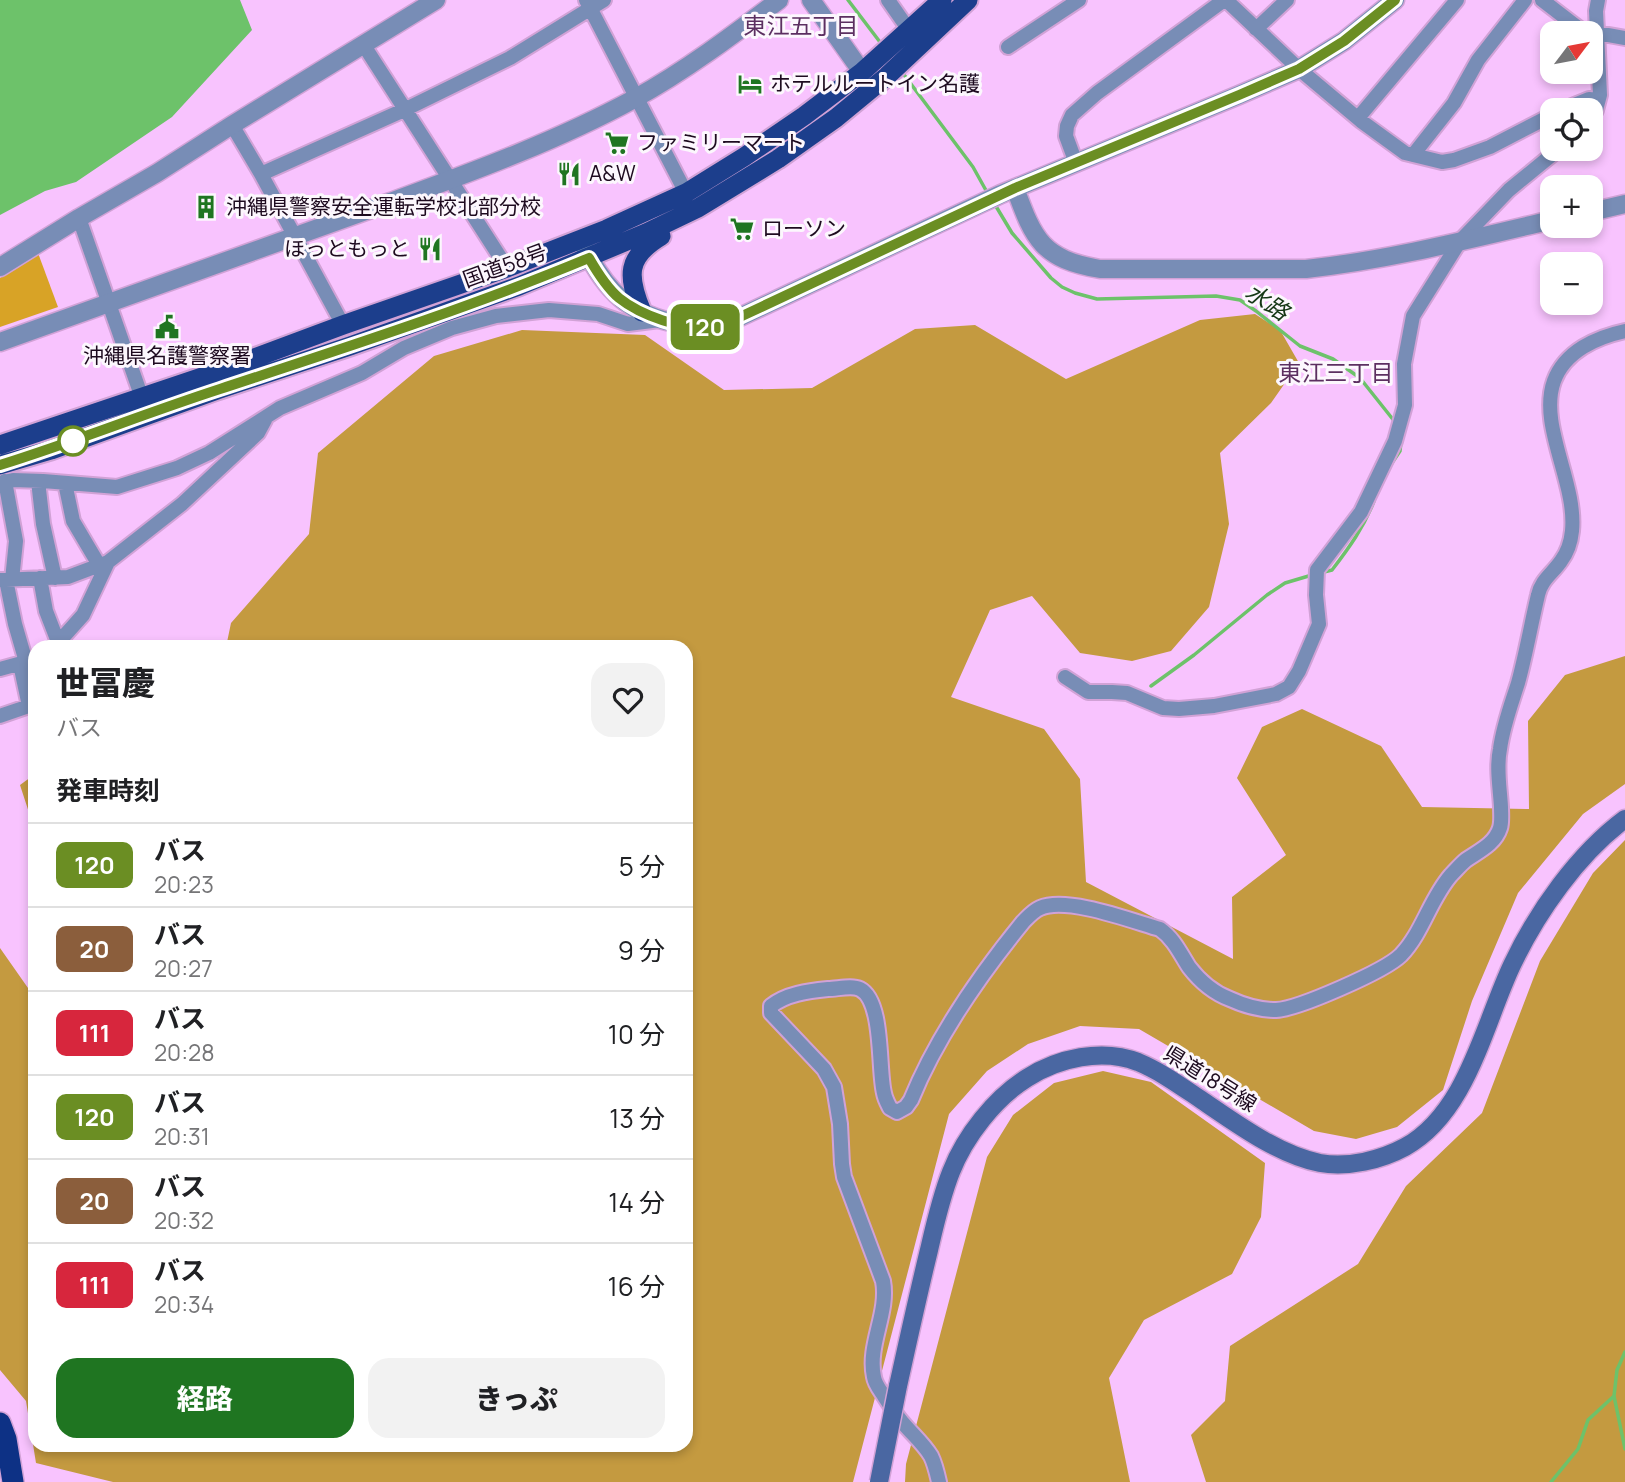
<!DOCTYPE html>
<html lang="ja">
<head>
<meta charset="utf-8">
<style>
  :root { --surface:#fff; --page:#f2f2f2; --text:#202124; --muted:#757577; --line:#e0e0e0; --accent:#1f7521 }
  body { margin:0; font-family:Manrope,"Noto Sans JP",sans-serif; background:var(--page); color:var(--text); height:100vh; display:flex; flex-direction:column; font-size:26px; white-space:nowrap }
  * { box-sizing:border-box; margin:0 }
  p { font-size:23px; color:var(--muted) }
  .icon { flex:none; width:38px; height:38px; fill:none; stroke:currentColor; stroke-width:2; stroke-linecap:round; stroke-linejoin:round }
  .map { position:relative; flex:1; overflow:hidden }
  .details { position:absolute; left:28px; top:640px; width:665px; height:812px; display:flex; flex-direction:column; background:var(--surface); border-radius:21px; box-shadow:0 4px 10px #0003 }
  .details>* { flex:none }
  .badge { padding:0 14px; border-radius:10px; font-size:24px; line-height:46px }
  .needle { width:46px; rotate:58deg }
  .fabs { position:absolute; left:1540px; top:21px; display:grid; gap:14px }
  .fabs a { display:grid; place-items:center; width:63px; height:63px; border-radius:14px; background:var(--surface); box-shadow:0 4px 10px #0003; font-size:35px }
  .map>.badge { position:absolute; translate:-50% -50%; box-shadow:0 0 0 4px #fff }
  h2 { padding:0 28px; font-size:26px; line-height:63px }
  .round { display:grid; place-items:center; flex:none; width:74px; height:74px; border-radius:21px; background:var(--page) }
  .headline { display:flex; align-items:center; justify-content:space-between; height:119px; padding:0 28px }
  h1 { font-size:33px; font-weight:800; line-height:52px }
  .primary-button { display:flex; gap:14px; margin-top:auto; padding:14px 28px }
  .primary-button a { flex:1; height:80px; border-radius:21px; background:var(--accent); color:#fff; font-size:28px; font-weight:800; line-height:80px; text-align:center }
  .primary-button a+a { background:var(--page); color:var(--text) }
  ul { padding:0; list-style:none }
  li { display:flex; align-items:center; gap:21px; height:84px; padding:0 28px; border-top:2px solid var(--line) }
  li div { flex:1 }
  li b { display:block; font-size:26px }
  li em { font-style:normal }
  li .badge { min-width:77px; font-weight:700; text-align:center }
  .map>svg:first-child { display:block }
  .green { fill:#d8a326 }
  .forest { fill:#c49a40 }
  .water { fill:#6dc26a }
  .lines { fill:none; stroke-linecap:round; stroke-linejoin:round }
  .stream { stroke:#6dc26a; stroke-width:3.5 }
  .minor-casing { stroke:#d1a2d6; stroke-width:18 }
  .tertiary-casing { stroke:#d1a2d6; stroke-width:21 }
  .secondary-casing { stroke:#d1a2d6; stroke-width:21 }
  .trunk-casing { stroke:#d1a2d6; stroke-width:23 }
  .motorway-casing { stroke:#d1a2d6; stroke-width:24 }
  .minor { stroke:#788db6; stroke-width:14 }
  .tertiary { stroke:#788db6; stroke-width:18 }
  .secondary { stroke:#4a67a2; stroke-width:18 }
  .trunk { stroke:#1c3e8c; stroke-width:19 }
  .motorway { stroke:#0d3185; stroke-width:21 }
  .secondary-bridge-casing { stroke:#d1a2d6; stroke-width:21; stroke-linecap:butt }
  .secondary-bridge { stroke:#4a67a2; stroke-width:18 }
  .line-casing { stroke:#fff; stroke-width:16 }
  .line { stroke:#6b8e23; stroke-width:10 }
  .stop-dot { fill:#fff; stroke:#6b8e23; stroke-width:3.5 }
  .labels { text-anchor:middle; stroke-width:6; stroke-linejoin:round; paint-order:stroke }
  .poi-label { font-size:21px; fill:#1d0a1f; stroke:#fcf7fd; text-anchor:start }
  .street-label { font-size:21px; fill:#1d0a1f; stroke:#fcf7fd }
  .neighbourhood-label { font-size:23px; fill:#5c2f61; stroke:#fcf7fd }
  .water-label { font-size:23px; font-style:italic; fill:#153715; stroke:#fcf7fd }
</style>
</head>
<body>
<div class="map">
<svg width="1625" height="1482" viewBox="0 0 1625 1482">
  <rect width="100%" height="100%" fill="#f8c3fe"/>
  <path class="green" d="M38,253L58,307L0,327V278Z"/>
  <path class="forest" d="M1255,314L1280,330L1299,363L1271,403L1220,453L1229,524L1209,607L1171,651L1132,661L1080,653L1032,596L990,610L951,697L1044,729L1080,779L1086,882L1233,959L1232,897L1286,855L1237,778L1262,727L1302,709L1381,746L1422,807L1529,809L1528,721L1565,675L1625,656V784L1583,814L1518,893L1472,1001L1443,1090L1397,1127L1356,1139L1314,1131L1139,1029L1080,1026L1028,1044L987,1071L949,1114L853,1482H113L36,1463L26,1401L0,1370V948L35,998V1446H686V648L226,647L231,623L309,534L318,453L434,356L522,330L645,335L724,390L812,388L915,329L975,325L1066,379L1200,320Z
    M35,774V831L20,785Z
    M1625,840V1482H1206L1191,1435L1225,1401L1230,1346L1358,1264L1406,1186L1482,1113L1540,961L1593,873Z
    M1103,1071L1151,1082L1265,1163L1261,1217L1232,1274L1144,1320L1109,1378L1130,1482H905L906,1464L987,1157L1013,1115L1054,1083Z"/>
  <path class="water" d="M0,0H240L252,30L172,117L76,182L45,191L0,215Z"/>
  <g class="lines">
    <path class="stream" d="M848,0L883,46
      M902,72L973,167L988,194
      M994,203L1012,233L1051,278L1062,287L1075,293L1097,299L1216,296L1240,300L1256,311L1300,346L1333,359L1360,378L1395,422
      M1392,463L1400,451L1401,442
      M1320,573L1332,570C1349,548 1364,527 1374,501
      M1151,686L1194,655L1267,595L1285,583L1312,575
      M1614,1396L1625,1449
      M1551,1482L1578,1449L1588,1420L1614,1396L1617,1370L1625,1352"/>
    <g class="minor-casing">
      <path id="minor" d="M586,0L686,193
        M888,0L909,30
        M1226,0L1299,69L1361,121L1405,153L1442,162L1454,160L1490,147L1552,115
        M1542,0L1581,30L1625,38
        M1256,29L1287,0
        M363,44L507,268
        M1008,47L1079,0
        M1562,110L1589,99L1598,100
        M1358,118L1457,0
        M1591,121L1596,110L1600,95L1596,11L1598,0
        M232,125L261,174L343,325
        M1413,155L1454,103L1478,60L1525,0
        M1076,163L1066,136L1067,126L1072,115L1097,93L1224,0
        M261,174L404,110L510,58L604,0
        M79,218L142,398
        M5,481L16,541L12,580
        M38,481L43,524L55,578
        M0,483L13,480L43,481L117,487L177,468L209,453L280,408L362,373L404,348L452,328L496,316L549,310L598,314L628,324L660,320
        M65,483L73,521L99,565
        M40,578L46,611L58,642
        M0,580L68,577L108,562L182,504L258,433L265,420
        M6,580L15,624L26,662
        M51,648L57,644L83,615L108,562
        M0,669L29,661L35,658
        M1065,677L1088,692H1112L1127,693L1163,708L1179,709L1214,706L1276,694L1289,687L1299,671L1319,624L1316,595L1317,570L1361,512L1395,441L1405,405L1404,364L1413,316L1460,241L1509,190L1559,149
        M0,716L29,706L20,664
        M939,1482C937,1473 935,1464 931,1456C923,1443 912,1434 903,1423C896,1415 890,1405 884,1396C880,1390 875,1384 874,1377C867,1345 889,1313 883,1281L844,1177L842,1164L840,1124L834,1087L824,1069L771,1013V1006C786,994 808,991 828,989C837,989 852,985 860,989C884,1001 878,1070 884,1093C885,1099 888,1104 890,1108L897,1112L906,1107L911,1100C937,1036 979,976 1023,922C1028,917 1033,911 1040,908C1067,896 1132,921 1160,929C1174,939 1180,953 1189,967C1199,980 1214,993 1230,999C1243,1005 1261,1010 1276,1010C1298,1009 1385,971 1401,955C1423,932 1430,899 1451,875C1456,870 1461,864 1466,860C1479,851 1495,844 1500,828C1502,822 1501,814 1501,807C1500,788 1496,768 1500,749C1503,726 1511,705 1518,683C1526,654 1531,624 1538,595C1541,580 1553,573 1561,561C1567,553 1571,541 1572,531C1577,483 1538,425 1554,381C1565,351 1597,337 1625,331"/>
    </g>
    <g class="tertiary-casing">
      <path id="tertiary" d="M811,0L862,72
        M1015,188C1034,240 1042,259 1100,269H1306C1389,260 1471,239 1552,220
        M1591,212L1625,204
        M584,246C605,291 630,315 680,324C690,326 701,329 712,327C722,326 733,320 742,316L1001,194L1239,95L1299,69L1344,41L1395,0
        M0,267L79,218L157,173L232,125L436,0
        M0,342C128,295 257,251 385,204C469,173 555,142 634,99C685,71 733,35 779,0"/>
    </g>
    <g class="secondary-casing">
      <path id="secondary" d="M898,1386C908,1341 918,1295 929,1250C935,1224 941,1197 951,1172C965,1136 995,1098 1027,1078C1058,1058 1102,1048 1138,1062C1162,1072 1182,1087 1203,1101C1237,1124 1279,1155 1320,1163C1348,1168 1381,1160 1405,1147C1467,1113 1484,1024 1512,965C1537,912 1578,854 1625,819"/>
    </g>
    <g class="trunk-casing">
      <path id="trunk" d="M642,312C627,276 626,257 661,236
        M0,445L211,374L343,325L507,268L607,229L686,193L744,157L804,116L862,72L942,0
        M0,465L51,450L217,390L350,346L519,286L646,233L698,208L778,159L836,118L887,76L968,0"/>
    </g>
    <g class="motorway-casing">
      <path id="motorway" d="M0,1423L6,1439L13,1482"/>
    </g>
    <use href="#minor" class="minor"/>
    <use href="#tertiary" class="tertiary"/>
    <use href="#secondary" class="secondary"/>
    <use href="#trunk" class="trunk"/>
    <use href="#motorway" class="motorway"/>
    <g class="secondary-bridge-casing">
      <path id="secondary-bridge" d="M879,1482L898,1386"/>
    </g>
    <use href="#secondary-bridge" class="secondary-bridge"/>
  </g>
  <g class="lines">
    <g class="line-casing">
      <path id="line" d="M0,465C74,442 146,413 220,389C344,348 469,308 589,258C597,272 606,287 619,298C640,315 684,331 711,327C722,326 733,320 742,316L1015,188L1239,95L1299,69L1344,41L1395,0"/>
    </g>
    <use href="#line" class="line"/>
  </g>
  <defs>
    <g id="hotel-bare" transform="scale(1.89)"><path d="M-6-4.5h1.5V1H6V5H4.5V3h-9V5H-6ZM-4 0a1.8 1.8 0 1 1 3.6 0ZM.5 0V-2.5h3Q6-2.5 6 0Z" fill="#1f7521" stroke="#fcf7fd" stroke-width="2.5" paint-order="stroke"/></g>
    <g id="supermarket-bare" transform="scale(1.89)"><path d="M-6-5.5h2.5l.6 2H6L4.5 2H-2.5L-4.4-4H-6ZM-1.5 3.2a1.3 1.3 0 1 0 .1 0ZM3 3.2a1.3 1.3 0 1 0 .1 0Z" fill="#1f7521" stroke="#fcf7fd" stroke-width="2.5" paint-order="stroke"/></g>
    <g id="restaurant-bare" transform="scale(1.89)"><path d="M-5-6h1v4h1v-4h1v4h1v-4h1v5L-1.5 .5V6h-2V.5L-5-1ZM5-6V6H3V1.5H1.5Q1.5-4 5-6Z" fill="#1f7521" stroke="#fcf7fd" stroke-width="2.5" paint-order="stroke"/></g>
    <g id="building-bare" transform="scale(1.89)"><path d="M-4-6H4V6H1V3H-1V6H-4ZM-2.5-4.3h1.7v1.8h-1.7ZM.8-4.3h1.7v1.8H.8ZM-2.5-1h1.7V.8h-1.7ZM.8-1h1.7V.8H.8Z" fill="#1f7521" stroke="#fcf7fd" stroke-width="2.5" paint-order="stroke"/></g>
    <g id="civic-bare" transform="scale(1.89)"><path d="M-.6-6.5H3V-4.5H.6V-3L4-1V1h2V6H-6V1h2V-1L-.6-3ZM-1.2 2.5V6h2.4V2.5Z" fill="#1f7521" stroke="#fcf7fd" stroke-width="2.5" paint-order="stroke"/></g>
  </defs>
  <g fill-rule="evenodd">
    <use href="#hotel-bare" x="750" y="84"/>
    <use href="#supermarket-bare" x="617" y="143"/>
    <use href="#restaurant-bare" x="569" y="174"/>
    <use href="#building-bare" x="206" y="207"/>
    <use href="#supermarket-bare" x="742" y="229"/>
    <use href="#restaurant-bare" x="430" y="249"/>
    <use href="#civic-bare" x="167" y="327"/>
  </g>
  <circle class="stop-dot" cx="73" cy="441" r="14"/>
  <g class="labels">
    <g class="poi-label">
      <text x="770" y="91">ホテルルートイン名護</text>
      <text x="637" y="150">ファミリーマート</text>
      <text x="589" y="181">A&amp;W</text>
      <text x="226" y="214">沖縄県警察安全運転学校北部分校</text>
      <text x="762" y="236">ローソン</text>
      <text x="410" y="256" text-anchor="end">ほっともっと</text>
      <text x="167" y="363" text-anchor="middle">沖縄県名護警察署</text>
    </g>
    <g class="street-label">
      <text transform="translate(505 266) rotate(-20)" y="7">国道58号</text>
      <text transform="translate(1210 1079) rotate(32)" y="7">県道18号線</text>
    </g>
    <g class="neighbourhood-label">
      <text x="801" y="34">東江五丁目</text>
      <text x="1336" y="381">東江三丁目</text>
    </g>
    <g class="water-label">
      <text transform="translate(1267 302) rotate(33)" y="8">水路</text>
    </g>
  </g>
</svg>
<div class="fabs">
<a><svg class="needle" viewBox="-14 -14 28 28"><path d="M0-13l5 13h-10z" fill="#e53935"/><path d="M0 13l5-13h-10z" fill="#757577"/></svg></a>
<a><svg class="icon" aria-label="locate" viewBox="0 0 24 24"><circle cx="12" cy="12" r="6"/><path d="M12 2v4M12 18v4M2 12h4M18 12h4"/></svg></a>
<a>+</a>
<a>−</a>
</div>
<b class="badge" style="left:705px;top:327px;background:#6b8e23;color:#fff">120</b>
<section class="details">
<div class="headline"><div><h1>世冨慶</h1><p>バス</p></div><a class="round"><svg class="icon" aria-label="heart" viewBox="0 0 24 24"><path d="M12 20l-8-8c-3-5 5-10 8-4 3-6 11-1 8 4z"/></svg></a></div>
<h2>発車時刻</h2>
<ul>
<li><span class="badge" style="background:#6b8e23;color:#fff">120</span><div><b>バス</b><p>20:23</p></div><em>5 分</em></li>
<li><span class="badge" style="background:#8b5e3c;color:#fff">20</span><div><b>バス</b><p>20:27</p></div><em>9 分</em></li>
<li><span class="badge" style="background:#d7263d;color:#fff">111</span><div><b>バス</b><p>20:28</p></div><em>10 分</em></li>
<li><span class="badge" style="background:#6b8e23;color:#fff">120</span><div><b>バス</b><p>20:31</p></div><em>13 分</em></li>
<li><span class="badge" style="background:#8b5e3c;color:#fff">20</span><div><b>バス</b><p>20:32</p></div><em>14 分</em></li>
<li><span class="badge" style="background:#d7263d;color:#fff">111</span><div><b>バス</b><p>20:34</p></div><em>16 分</em></li>
</ul>
<div class="primary-button"><a>経路</a><a>きっぷ</a></div>
</section>
</div>
</body>
</html>
